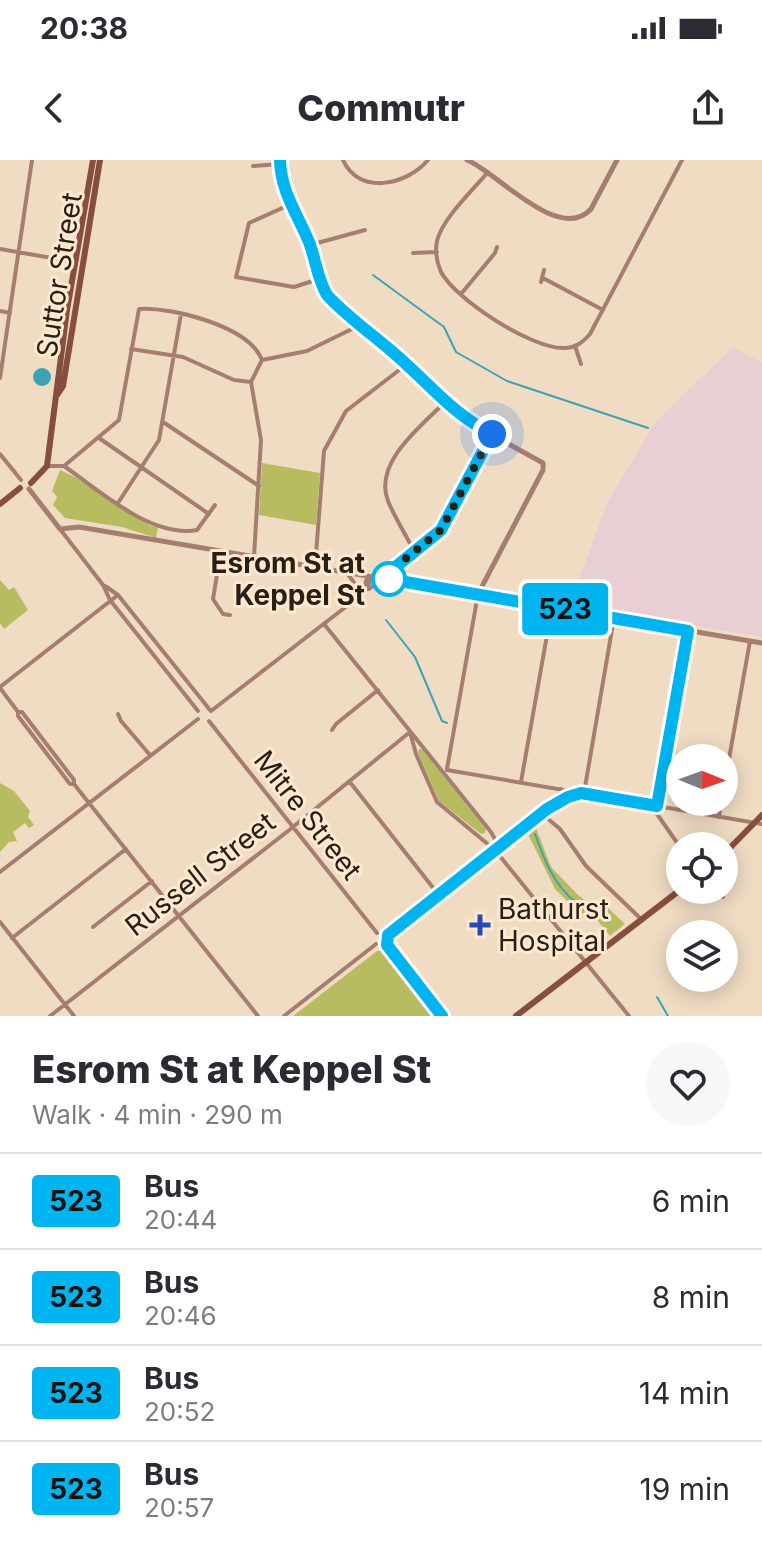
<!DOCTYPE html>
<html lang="en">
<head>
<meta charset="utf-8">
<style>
  :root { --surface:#fff; --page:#f7f7f7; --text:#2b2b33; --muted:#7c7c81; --line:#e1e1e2 }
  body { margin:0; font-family:Inter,sans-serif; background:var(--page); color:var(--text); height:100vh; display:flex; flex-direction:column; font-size:30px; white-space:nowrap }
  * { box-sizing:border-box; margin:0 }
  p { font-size:26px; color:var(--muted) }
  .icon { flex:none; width:44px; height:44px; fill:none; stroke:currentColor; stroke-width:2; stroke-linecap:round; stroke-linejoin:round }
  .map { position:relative; height:856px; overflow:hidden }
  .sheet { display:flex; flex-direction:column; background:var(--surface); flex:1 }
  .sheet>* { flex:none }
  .badge { padding:0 16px; border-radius:6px; font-size:28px; line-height:52px }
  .needle { width:52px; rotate:91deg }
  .controls { position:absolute; left:666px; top:584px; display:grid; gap:16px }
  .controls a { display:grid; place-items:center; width:72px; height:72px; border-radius:50%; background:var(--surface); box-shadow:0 4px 20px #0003; font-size:40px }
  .you { position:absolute; width:40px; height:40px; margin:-20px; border:6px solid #fff; border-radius:50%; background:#1a73e8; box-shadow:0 0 0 12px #1a73e833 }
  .map>.badge { position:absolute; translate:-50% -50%; box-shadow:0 0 0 4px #fff }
  .round { display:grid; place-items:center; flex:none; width:84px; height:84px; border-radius:42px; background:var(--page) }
  .head { display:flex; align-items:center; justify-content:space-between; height:136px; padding:0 32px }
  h1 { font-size:38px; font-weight:800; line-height:60px }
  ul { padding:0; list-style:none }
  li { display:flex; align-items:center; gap:24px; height:96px; padding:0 32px; border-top:2px solid var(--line) }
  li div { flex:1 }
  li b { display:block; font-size:30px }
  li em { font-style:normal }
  li .badge { min-width:88px; font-weight:700; text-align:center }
  .status { display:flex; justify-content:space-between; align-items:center; height:56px; padding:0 40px; background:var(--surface); direction:ltr }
  .status svg { height:22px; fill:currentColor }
  header { display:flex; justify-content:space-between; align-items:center; height:104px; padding:0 32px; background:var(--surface); font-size:36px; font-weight:800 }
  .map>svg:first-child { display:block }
  .industrial { fill:#e9ced3 }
  .green { fill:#b8bc61 }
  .water { fill:#3ca3b5 }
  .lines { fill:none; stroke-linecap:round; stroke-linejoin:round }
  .stream { stroke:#3ca3b5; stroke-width:2 }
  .minor { stroke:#a67e71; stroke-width:4 }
  .tertiary { stroke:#a67e71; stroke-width:5 }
  .secondary { stroke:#874e3d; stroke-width:6 }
  .line-casing { stroke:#fff; stroke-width:18 }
  .line { stroke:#00b5ef; stroke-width:12 }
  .walk { stroke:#272017; stroke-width:8; stroke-dasharray:0 14.4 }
  .stop-dot { fill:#fff; stroke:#00b5ef; stroke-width:4 }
  .poi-dot { fill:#284ab9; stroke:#fee9d0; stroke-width:3 }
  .labels { text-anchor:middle; stroke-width:6; stroke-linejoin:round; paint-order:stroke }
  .street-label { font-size:28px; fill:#272017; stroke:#fee9d0 }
  .stop-label { font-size:28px; font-weight:bold; fill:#272017; stroke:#fee9d0; text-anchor:end }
  .poi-label { font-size:28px; fill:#272017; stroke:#fee9d0; text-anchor:start }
</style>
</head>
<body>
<div class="status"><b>20:38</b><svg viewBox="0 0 49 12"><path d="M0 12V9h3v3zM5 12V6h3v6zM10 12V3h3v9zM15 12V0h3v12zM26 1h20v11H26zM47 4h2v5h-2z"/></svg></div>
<header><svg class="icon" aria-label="back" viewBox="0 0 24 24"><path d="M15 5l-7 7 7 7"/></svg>Commutr<svg class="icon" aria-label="share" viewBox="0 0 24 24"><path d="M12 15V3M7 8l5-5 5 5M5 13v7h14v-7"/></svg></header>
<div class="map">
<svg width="762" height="856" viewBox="0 0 762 856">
  <rect width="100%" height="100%" fill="#f0dcc3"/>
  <path class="industrial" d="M733,187L762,203V477L570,444L607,343L655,263Z"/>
  <path class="green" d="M262,303L320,313L316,365L259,355Z
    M60,310L75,317L151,366L158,367L156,378L122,367L65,358L53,345L57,337L52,331Z
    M0,420L9,430L14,427L28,450L4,469L0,463Z
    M419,589H422L486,669L485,673L481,674L439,641L418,593Z
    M0,623L14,631L30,651L28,657L34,665L29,668L25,663L13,672L17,681L9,682L0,692Z
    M536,668L551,707L578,735L602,752L607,747L625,764L610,776L598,761L577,751L555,729L528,674Z
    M382,790L388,793L437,856H293L377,791Z"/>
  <path class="water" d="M33 217a9 9 0 1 1 18 0a9 9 0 1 1-18 0Z"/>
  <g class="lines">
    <path class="stream" d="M373,115L444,167L456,192L507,221L648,268
      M386,460L415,497L442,561L447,563
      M535,674C544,699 553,723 574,741C584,750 598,753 608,762
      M657,837L668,856"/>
    <path class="minor" d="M343,0C359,36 407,25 428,0
      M253,6L280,4
      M488,12C473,30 442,59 437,81C435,91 437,103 441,112C456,140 532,189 564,188C576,188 583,182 590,174L682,0
      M289,45L249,63L236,117L294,127L319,119
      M310,85L365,70
      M0,89L75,102
      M413,93L437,92
      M543,118L603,150
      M541,122L544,110
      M461,134L495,93L497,87
      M0,151L10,153
      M575,186L581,204
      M131,189L183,197L234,220L251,222
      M0,218L32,0
      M163,262L259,326
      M99,278L209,354
      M0,294L21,320
      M48,306H64C100,331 151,378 197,370L215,345
      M64,306L119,260L139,149C172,147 249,166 262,200
      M118,343L159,280L181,154
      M60,369L103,425L110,440L198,551
      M221,391L213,439L223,454L230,455
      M414,391C406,375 395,358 388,341C373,303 421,266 444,243
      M254,396L261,280L251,222L262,200L307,191L360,165
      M315,407L324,291L346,251L407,204
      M347,413L355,424V437
      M388,419L393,409L441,370L496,265
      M105,426L118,435L210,550
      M369,429L383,418
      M362,433L368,416
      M324,464L491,672L496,681L495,689
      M0,527L118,435
      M0,528L18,552H22L74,620V624L85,638L258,856
      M211,551L365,432L372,417
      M18,552V556L70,624H74
      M118,554L121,561L150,595
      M209,561L377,773
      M332,570L336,564L378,530
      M410,572L416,594L437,642L495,690L629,856
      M447,609L478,434
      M447,610L762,664
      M349,621L438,734
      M521,622L552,447
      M724,627L750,481
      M584,633L614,458
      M552,645L576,634
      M541,653L560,669L586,706L641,759
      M719,657L721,642
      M680,687L657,654L688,471
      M0,712L198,559
      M716,730L723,737
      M0,762L74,856
      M93,767L152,721
      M388,775L547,649L557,639L561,629
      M12,778L126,689
      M387,785L442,856
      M50,856L288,671L410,572
      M284,856L376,784"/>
    <path class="tertiary" d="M280,0C282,41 300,54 311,88C316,104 318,120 327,135L407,204L444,243L469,262L543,303V310L478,434
      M467,0C497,12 559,84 591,49L617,0
      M29,329L60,369L79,367L762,483"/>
    <path class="secondary" d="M57,235L63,226L100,0
      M31,323L47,306L67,150L93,0
      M0,344L20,328
      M724,694L762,655
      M516,856L680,730"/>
  </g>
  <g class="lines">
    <g class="line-casing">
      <path id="line" d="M280,0C281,32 297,53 309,82C316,100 317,118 327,135C351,161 381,180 406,204C437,232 454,254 492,274L441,370L393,409L388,419L688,471L657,646L581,633L568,637L547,649L388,775L387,785L442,856"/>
    </g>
    <use href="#line" class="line"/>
    <path class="walk" d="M389,419L388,415L393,409L441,370L492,274"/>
  </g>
  <circle class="stop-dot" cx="389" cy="419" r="16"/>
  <path class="poi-dot" d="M476 753h8v8h8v8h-8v8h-8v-8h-8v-8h8z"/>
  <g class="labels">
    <g class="street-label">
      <text transform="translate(59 115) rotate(-81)" y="10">Suttor Street</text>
      <text transform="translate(308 655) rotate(52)" y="10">Mitre Street</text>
      <text transform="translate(200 714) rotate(-38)" y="10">Russell Street</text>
    </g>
    <g class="stop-label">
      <text x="365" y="413">Esrom St at<tspan x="365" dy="32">Keppel St</tspan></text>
    </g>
    <g class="poi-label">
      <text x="498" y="759">Bathurst<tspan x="498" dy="32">Hospital</tspan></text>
    </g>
  </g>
</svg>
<div class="controls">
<a><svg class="needle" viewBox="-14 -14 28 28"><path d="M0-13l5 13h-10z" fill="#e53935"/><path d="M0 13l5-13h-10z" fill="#7c7c81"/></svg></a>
<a><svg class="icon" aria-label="locate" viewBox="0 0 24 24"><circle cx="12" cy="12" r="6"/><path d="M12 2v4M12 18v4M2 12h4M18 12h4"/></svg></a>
<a><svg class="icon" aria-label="layers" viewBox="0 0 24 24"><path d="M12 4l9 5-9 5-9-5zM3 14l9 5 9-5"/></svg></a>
</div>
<div class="you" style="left:492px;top:274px"></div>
<b class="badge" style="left:565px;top:449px;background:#00b5ef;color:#111">523</b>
</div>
<section class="sheet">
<div class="head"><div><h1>Esrom St at Keppel St</h1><p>Walk · 4 min · 290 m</p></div><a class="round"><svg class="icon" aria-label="heart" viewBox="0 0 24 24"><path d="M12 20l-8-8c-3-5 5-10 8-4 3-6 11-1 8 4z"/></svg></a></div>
<ul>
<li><span class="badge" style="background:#00b5ef;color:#111">523</span><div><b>Bus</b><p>20:44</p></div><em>6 min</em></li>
<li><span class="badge" style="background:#00b5ef;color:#111">523</span><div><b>Bus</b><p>20:46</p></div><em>8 min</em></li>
<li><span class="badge" style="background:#00b5ef;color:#111">523</span><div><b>Bus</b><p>20:52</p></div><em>14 min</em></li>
<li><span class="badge" style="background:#00b5ef;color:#111">523</span><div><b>Bus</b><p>20:57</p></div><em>19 min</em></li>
</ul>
</section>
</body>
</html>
